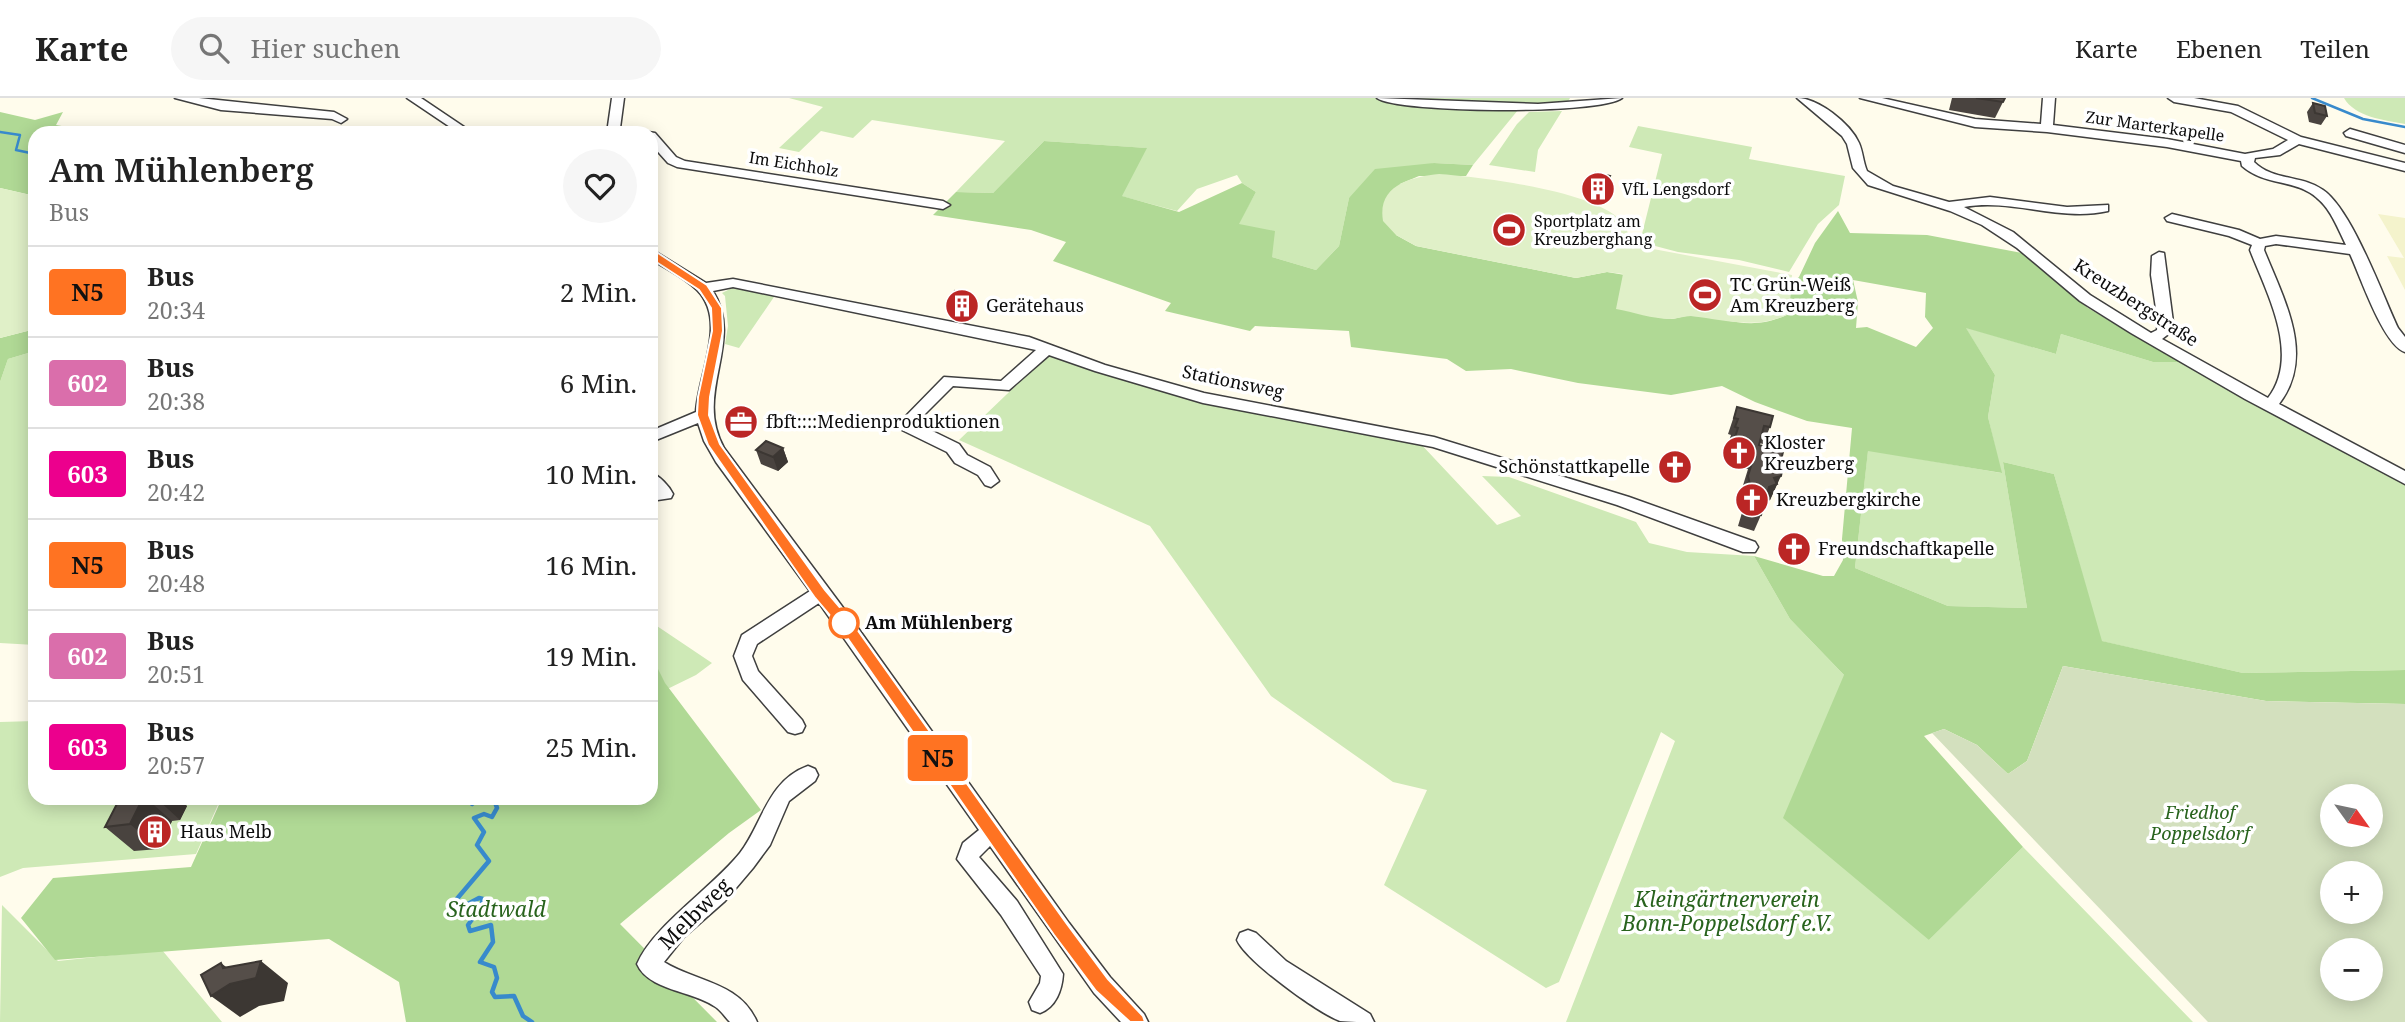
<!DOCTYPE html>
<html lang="de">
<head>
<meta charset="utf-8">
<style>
  :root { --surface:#fff; --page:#f6f6f6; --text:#222; --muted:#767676; --line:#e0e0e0 }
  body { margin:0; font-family:"Noto Serif",serif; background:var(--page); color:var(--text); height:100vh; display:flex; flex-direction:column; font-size:26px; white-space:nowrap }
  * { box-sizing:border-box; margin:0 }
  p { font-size:23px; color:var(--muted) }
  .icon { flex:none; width:38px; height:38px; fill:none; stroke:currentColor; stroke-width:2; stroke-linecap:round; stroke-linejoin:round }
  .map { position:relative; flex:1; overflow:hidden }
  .panel { position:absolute; left:28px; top:28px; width:630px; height:679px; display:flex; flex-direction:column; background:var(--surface); border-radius:21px; box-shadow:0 4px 18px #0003 }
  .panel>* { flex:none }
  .badge { padding:0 14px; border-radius:5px; font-size:24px; line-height:46px }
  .needle { width:46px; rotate:123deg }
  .fabs { position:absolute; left:2320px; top:686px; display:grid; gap:14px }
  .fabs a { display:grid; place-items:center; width:63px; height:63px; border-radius:50%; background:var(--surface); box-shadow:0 4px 18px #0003; font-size:35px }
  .map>.badge { position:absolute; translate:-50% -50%; box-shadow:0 0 0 4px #fff }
  .round { display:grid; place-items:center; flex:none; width:74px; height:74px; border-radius:37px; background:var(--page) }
  .head { display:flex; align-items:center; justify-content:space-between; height:119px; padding:0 21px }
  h1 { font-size:33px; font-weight:600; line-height:52px }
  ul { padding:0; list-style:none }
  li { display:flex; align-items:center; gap:21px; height:91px; padding:0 21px; border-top:2px solid var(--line) }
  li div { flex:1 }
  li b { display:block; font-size:26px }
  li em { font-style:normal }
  li .badge { min-width:77px; font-weight:700; text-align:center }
  header { display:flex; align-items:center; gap:42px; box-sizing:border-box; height:98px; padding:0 35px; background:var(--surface); border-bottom:2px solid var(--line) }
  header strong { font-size:33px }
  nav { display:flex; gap:38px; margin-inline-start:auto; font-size:24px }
  .search { width:490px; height:63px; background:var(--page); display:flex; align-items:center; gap:18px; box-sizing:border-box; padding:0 24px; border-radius:38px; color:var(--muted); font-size:26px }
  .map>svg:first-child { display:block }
  .farmland { fill:#f4f3cc }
  .green { fill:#cee9b6 }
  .forest { fill:#b0d995; fill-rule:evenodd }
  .cemetery { fill:#d3e0be; fill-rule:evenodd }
  .pitch { fill:#e0f0c8 }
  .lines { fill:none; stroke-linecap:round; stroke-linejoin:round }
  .stream-far1 { stroke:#388acc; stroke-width:2.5 }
  .stream { stroke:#388acc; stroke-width:4.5 }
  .minor-casing { stroke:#3f3f3f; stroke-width:3 }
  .minor { fill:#fff; fill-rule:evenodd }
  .wall { fill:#49433f }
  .shaded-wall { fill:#3c3733 }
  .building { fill:#554e49; stroke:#3c3733; stroke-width:2 }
  .line { fill:#ff7322; stroke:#fff; stroke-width:2 }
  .stop-dot { fill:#fff; stroke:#ff7322; stroke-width:3.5 }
  .labels { text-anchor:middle; stroke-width:7; stroke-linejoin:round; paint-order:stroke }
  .far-street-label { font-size:16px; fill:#0c0c0c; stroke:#fff }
  .far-poi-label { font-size:16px; fill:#0c0c0c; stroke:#fff; text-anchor:start }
  .poi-label { font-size:18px; fill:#0c0c0c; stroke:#fff; text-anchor:start }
  .street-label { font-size:18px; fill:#0c0c0c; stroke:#fff }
  .stop-label { font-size:18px; font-weight:bold; fill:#0c0c0c; stroke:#fff; text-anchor:start }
  .park-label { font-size:18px; font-style:italic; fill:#28631d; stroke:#fff }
  .near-park-label { font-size:21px; font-style:italic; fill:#28631d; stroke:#fff }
  .near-street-label { font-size:21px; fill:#0c0c0c; stroke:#fff }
</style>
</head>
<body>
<header>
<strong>Karte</strong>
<div class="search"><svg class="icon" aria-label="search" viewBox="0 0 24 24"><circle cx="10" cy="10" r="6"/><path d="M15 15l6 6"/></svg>Hier suchen</div>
<nav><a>Karte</a><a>Ebenen</a><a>Teilen</a></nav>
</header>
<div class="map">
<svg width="2405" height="924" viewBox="0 0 2405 924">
  <rect width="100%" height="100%" fill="#fffcec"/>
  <path class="farmland" d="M2378,116L2405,120V192L2387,158L2404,160Z"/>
  <path class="green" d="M789,0H1378L1518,12L1473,67L1434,65L1349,100L1339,148L1316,172L1272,159L1238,126L1256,94L1242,85L1237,77L1197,91L1177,113L1121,98L1146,50L1044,43L993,95L956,94L1005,43L872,22L853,40L821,33L799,54L779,50L823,9Z
    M1389,0H1570L1565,9L1421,4Z
    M2344,0H2405V26C2384,22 2355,19 2344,0Z
    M1562,13L1538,52L1535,74L1489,67L1517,26L1529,14Z
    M1638,28L1752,49L1749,61L1845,78L1839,107L1818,126L1789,174L1739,162L1678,154L1640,144L1662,56L1629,49Z
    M732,190L776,196L739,250L725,246L728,228L725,198L722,195Z
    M1965,229L2056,256L2061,236L2153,264H2180L2405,385V572L2243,575L2101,543L2054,376L2003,364L2027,510L1948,508L1855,470L1868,352L2001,375L1988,319L1995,277Z
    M35,253V547L0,545V284L8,261Z
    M1051,254L1100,274L1418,343L1497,427L1521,418L1482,378L1509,379L1636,424L1649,445L1687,454L1754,458L1790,521L1844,577L1929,842L2023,749L2193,924H1566L1675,643L1661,634L1559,884L1546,890L1384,787L1427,692L1393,684L1271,598L1150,428L959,342Z
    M651,524L712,565L696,577L651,599Z
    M35,623V700H221L196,756L23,770L0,779V624Z
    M2,807L58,863L162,852L222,924H0Z"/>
  <path class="forest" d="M0,14L35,22L63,14L56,27L101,35H35V98L0,90Z
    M1044,43L1147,50L1122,98L1179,114L1242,85L1256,94L1239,126L1275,133L1272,159L1316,172L1339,148L1349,100L1375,71L1434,65L1473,67L1466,78H1419L1400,86L1396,137L1416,148L1576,180L1607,174L1625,177L1618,210C1635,213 1654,220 1671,221C1676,221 1682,218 1687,218C1726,217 1747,236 1789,216L1791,185L1799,179L1815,145L1838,113L1850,135L1927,137L2022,155L2088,210L2180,264H2153L2061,236L2056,256L1966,230L1995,277L1988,319L2002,375L1868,353L1855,470L1948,508L2027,510L2003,364L2054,376L2102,543L2243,575L2405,572V606L2266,603L2063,568L2027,663L2008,676L1977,647L1944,631L1924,638L2023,749L1929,842L1783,720L1844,577L1790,521L1754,458L1823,478H1834L1843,462L1842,441L1852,330L1807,323L1755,304L1722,288L1671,297L1578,285L1511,271L1466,273L1447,261L1351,249L1349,233L1255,228L1250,233L1165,213L1171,205L1053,163L1066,144L1031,132L933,117L956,94L993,95ZM1853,182L1926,195L1925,219L1933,230L1916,249L1867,229L1856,230L1858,204Z
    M35,231V253L8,261L0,284V240Z
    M651,557L665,585L761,712L729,735L620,826L717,924H406L399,884L329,841L55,862L21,820L53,780L191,769L222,700H651Z"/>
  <path class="cemetery" d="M2063,568L2266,603L2405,606V924H2208L1932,635L1944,631L1977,647L2008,676L2027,663ZM2333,698H2371V737H2333ZM2333,775H2371V814H2333ZM2333,852H2371V891H2333Z"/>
  <path class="pitch" d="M1439,76C1480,79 1601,93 1624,126C1628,132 1629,141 1632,147L1792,177L1789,216C1756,232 1726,222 1691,218C1684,218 1677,221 1670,221C1653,221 1633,214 1616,211L1623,176L1607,174L1576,180L1416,148L1396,137L1383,123C1377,87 1411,79 1439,76Z
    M0,90L35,98V231L0,240Z"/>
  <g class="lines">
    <path class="stream-far1" d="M2312,0L2363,21L2405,29
      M0,34L20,37L16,52L35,56"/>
    <path class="stream" d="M466,700L472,706L479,700
      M487,700L495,704L497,710L492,719L484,716L474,720L484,734L477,747L489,763L450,809H462L479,800L483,801L481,809L468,827L470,833L491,827L493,844L480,864L494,869L497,880L492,894L495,899L514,898L523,918L532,924"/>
    <g class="minor-casing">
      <path id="minor" d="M175,0H199L334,14L347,21L341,25L332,21L221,12Z
        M407,0H421L473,35H459Z
        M612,0H624L620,30L655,35L676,59L685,63L943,103L950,107L943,111L677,69L668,65L651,46V35H607Z
        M1377,0L1538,6L1622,0C1600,17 1397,15 1377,0Z
        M1797,0C1818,0 1850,25 1859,45C1863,54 1863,64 1867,73L1893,88L1949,104L1990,99L2067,109L2108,107V113C2059,124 2012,100 1964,109L2013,134L2090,197L2151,235L2157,232L2158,224L2151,177L2152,158L2159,154L2164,155L2173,224L2171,234L2162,241L2268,300C2301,257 2267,196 2250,152L2252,147L2229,138L2167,123L2165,120L2172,116L2239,132L2260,141L2276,138L2346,147C2338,131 2331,111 2317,100C2296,81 2264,88 2242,68L2241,63L2167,49L2047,34L1975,29L1860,0H1882L1975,21L2041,26L2043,0H2055L2053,27L2167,41L2245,56L2273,51L2288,42L2231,14L2174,4L2168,0H2194L2238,8L2301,39L2405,65V73L2299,46L2280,57L2255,60L2254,64C2273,83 2302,77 2323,92C2352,112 2382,196 2398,230L2405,239V254C2383,247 2360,177 2350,156L2276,146L2265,148L2264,152C2284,202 2316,258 2279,306L2405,373V386L2245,301L2131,235L2080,203L2017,150L1982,127L1950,113L1868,87L1853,70L1847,46L1842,38Z
        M2350,31L2405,47V55L2346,38L2344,35Z
        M651,151L706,185L733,181L1029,239L1105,267L1204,295L1434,339L1629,399L1755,444L1758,449L1755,454H1743L1617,407L1433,349L1203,305L1095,273L1049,257L1009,292L953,288L916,325L959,346L967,357L990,369L999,383L991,389L985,387L978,377L955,365L947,354L902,332L899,325L944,279L1001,283L1036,252L733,189L713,193C745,245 693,294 724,350L850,519L1069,825L1110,879L1144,916L1148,924H1121L1094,895L990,748L979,759L1017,803L1063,876C1062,892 1056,909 1040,915L1032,912L1029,904L1040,885L1041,878L1001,817L957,761L963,745L979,732L819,505L757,546L752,558L758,573L802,622L805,628L802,634L795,636L788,634L743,582L734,558L742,537L810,493L716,364L704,343L698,325L651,344V333L696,314C698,276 728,223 697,192C684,179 666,171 651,161Z
        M651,375C660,378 669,388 673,396L671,400L651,403Z
        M808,668L815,671L818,677L815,683L789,703L770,747L753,770L725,803L684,839L664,864C696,884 740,884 757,924H730C725,919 720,911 714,908C692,893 648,892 637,866C653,828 712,790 740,755C763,725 767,683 808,668Z
        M1248,832L1256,835L1286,863L1370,916L1374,924C1364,924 1349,924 1340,923C1318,915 1246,863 1237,842L1240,835Z"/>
    </g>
    <use href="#minor" class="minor"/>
  </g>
  <path class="wall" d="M1952,0H2005L1995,20L1949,12Z
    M2313,5L2327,18L2321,27L2309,24L2307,14Z
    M1610,78L1608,87L1603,98L1589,95L1591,86Z
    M972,197L973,206L966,215L950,211L949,202Z
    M1737,309L1770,329L1763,346L1759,345V347L1781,362L1777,386L1770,402L1765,404L1761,417L1754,433L1738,428L1744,408L1741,394L1748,371L1725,365L1731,346H1728L1731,337L1728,336Z
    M783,350L788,364L778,373L761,366L756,352Z
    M120,700H182L181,703L187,708L180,722L172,723L159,751L134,753L105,729Z"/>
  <path class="shaded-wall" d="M972,197L973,206L966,215L965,205Z
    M783,350L788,364L778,373L773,359Z
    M1781,378L1770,402L1762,405L1774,380Z
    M143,700H146L172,723L159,751L130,726Z
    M156,700H182L181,703L187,708L180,722Z
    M261,863L288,885L284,903L259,908L240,919L211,898L223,870L221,865L244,883Z"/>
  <path class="building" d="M1976,0H2005L2003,4Z
    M2313,5L2325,8L2327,18L2315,15Z
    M1596,75L1610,78L1605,89L1591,86Z
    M955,193L972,197L965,205L949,202Z
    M1737,309L1773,318L1770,329L1764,328L1759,347L1783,354L1781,362L1784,363L1781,378L1774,380L1777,386L1769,389L1761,417L1745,412L1751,392L1748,378L1755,355L1732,348L1738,330L1735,329L1738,321L1734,320Z
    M766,343L783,350L773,359L756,352Z
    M120,700H143L130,726L105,729Z
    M261,863L256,880L230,886L211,898L201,877L221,865L223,870Z"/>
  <path class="line" d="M647,153H655L707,187L722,210L723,233L710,299L709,317L720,346L825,492L849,520L1067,826L1108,881L1143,918L1145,924H1130L1096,893L1054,837L839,528L815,500L708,347L697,317L698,299L712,233L711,210L699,192L647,158Z"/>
  <defs>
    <g id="building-disc" transform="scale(1.75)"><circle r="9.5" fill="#bb2625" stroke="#fff"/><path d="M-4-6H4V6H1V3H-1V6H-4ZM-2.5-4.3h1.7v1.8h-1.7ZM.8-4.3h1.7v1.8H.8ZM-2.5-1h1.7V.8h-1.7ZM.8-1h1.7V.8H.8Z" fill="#fff"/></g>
    <g id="stadium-disc" transform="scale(1.75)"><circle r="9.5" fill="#bb2625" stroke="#fff"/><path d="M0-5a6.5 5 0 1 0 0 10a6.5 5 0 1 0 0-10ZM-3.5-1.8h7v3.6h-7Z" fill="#fff"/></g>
    <g id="office-disc" transform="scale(1.75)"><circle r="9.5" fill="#bb2625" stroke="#fff"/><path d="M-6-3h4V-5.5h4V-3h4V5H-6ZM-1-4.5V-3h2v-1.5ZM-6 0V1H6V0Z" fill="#fff"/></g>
    <g id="church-disc" transform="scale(1.75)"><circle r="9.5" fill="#bb2625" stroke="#fff"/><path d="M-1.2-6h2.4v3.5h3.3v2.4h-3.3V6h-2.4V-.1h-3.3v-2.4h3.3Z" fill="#fff"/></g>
  </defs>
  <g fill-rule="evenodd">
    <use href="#building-disc" x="1598" y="91"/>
    <use href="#stadium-disc" x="1509" y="132"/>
    <use href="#stadium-disc" x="1705" y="197"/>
    <use href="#building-disc" x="962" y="208"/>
    <use href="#office-disc" x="741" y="324"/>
    <use href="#church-disc" x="1739" y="355"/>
    <use href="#church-disc" x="1675" y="369"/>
    <use href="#church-disc" x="1752" y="402"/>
    <use href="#church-disc" x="1794" y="451"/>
    <use href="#building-disc" x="155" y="734"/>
  </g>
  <circle class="stop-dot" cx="844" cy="525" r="14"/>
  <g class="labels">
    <g class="far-street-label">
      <text transform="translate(2155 28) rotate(8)" y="6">Zur Marterkapelle</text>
      <text transform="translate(794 66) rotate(9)" y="6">Im Eichholz</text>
    </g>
    <g class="far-poi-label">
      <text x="1622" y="97">VfL Lengsdorf</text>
      <text x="1534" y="129">Sportplatz am<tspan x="1534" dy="18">Kreuzberghang</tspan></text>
    </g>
    <g class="poi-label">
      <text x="1730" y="193">TC Grün-Weiß<tspan x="1730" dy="21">Am Kreuzberg</tspan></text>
      <text x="986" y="214">Gerätehaus</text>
      <text x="766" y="330">fbft::::Medienproduktionen</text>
      <text x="1764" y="351">Kloster<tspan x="1764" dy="21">Kreuzberg</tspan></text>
      <text x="1650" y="375" text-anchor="end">Schönstattkapelle</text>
      <text x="1776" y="408">Kreuzbergkirche</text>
      <text x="1818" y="457">Freundschaftkapelle</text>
      <text x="180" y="740">Haus Melb</text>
    </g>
    <g class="street-label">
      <text transform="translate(2136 205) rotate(33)" y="6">Kreuzbergstraße</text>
      <text transform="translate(1233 284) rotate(12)" y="6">Stationsweg</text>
    </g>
    <g class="stop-label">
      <text x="865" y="531">Am Mühlenberg</text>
    </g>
    <g class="park-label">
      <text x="2200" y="721">Friedhof<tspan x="2200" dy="21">Poppelsdorf</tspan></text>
    </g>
    <g class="near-park-label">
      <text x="1727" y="809">Kleingärtnerverein<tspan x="1727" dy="24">Bonn-Poppelsdorf e.V.</tspan></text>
      <text x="496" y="819">Stadtwald</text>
    </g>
    <g class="near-street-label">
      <text transform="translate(695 816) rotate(-45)" y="7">Melbweg</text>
    </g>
  </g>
</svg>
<div class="fabs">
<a><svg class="needle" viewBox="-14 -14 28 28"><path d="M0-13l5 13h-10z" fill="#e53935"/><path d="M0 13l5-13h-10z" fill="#767676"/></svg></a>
<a>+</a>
<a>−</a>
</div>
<b class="badge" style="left:938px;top:660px;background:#ff7322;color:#111">N5</b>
<section class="panel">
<div class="head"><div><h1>Am Mühlenberg</h1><p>Bus</p></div><a class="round"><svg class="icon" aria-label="heart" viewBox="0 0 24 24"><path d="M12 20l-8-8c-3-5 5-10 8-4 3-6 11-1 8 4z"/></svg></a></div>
<ul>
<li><span class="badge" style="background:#ff7322;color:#111">N5</span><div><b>Bus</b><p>20:34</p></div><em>2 Min.</em></li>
<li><span class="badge" style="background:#da6eab;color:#fff">602</span><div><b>Bus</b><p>20:38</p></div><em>6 Min.</em></li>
<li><span class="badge" style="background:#ec008d;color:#fff">603</span><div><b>Bus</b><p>20:42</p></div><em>10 Min.</em></li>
<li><span class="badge" style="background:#ff7322;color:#111">N5</span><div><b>Bus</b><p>20:48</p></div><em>16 Min.</em></li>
<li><span class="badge" style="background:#da6eab;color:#fff">602</span><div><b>Bus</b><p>20:51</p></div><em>19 Min.</em></li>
<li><span class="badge" style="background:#ec008d;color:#fff">603</span><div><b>Bus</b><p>20:57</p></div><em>25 Min.</em></li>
</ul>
</section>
</div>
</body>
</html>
